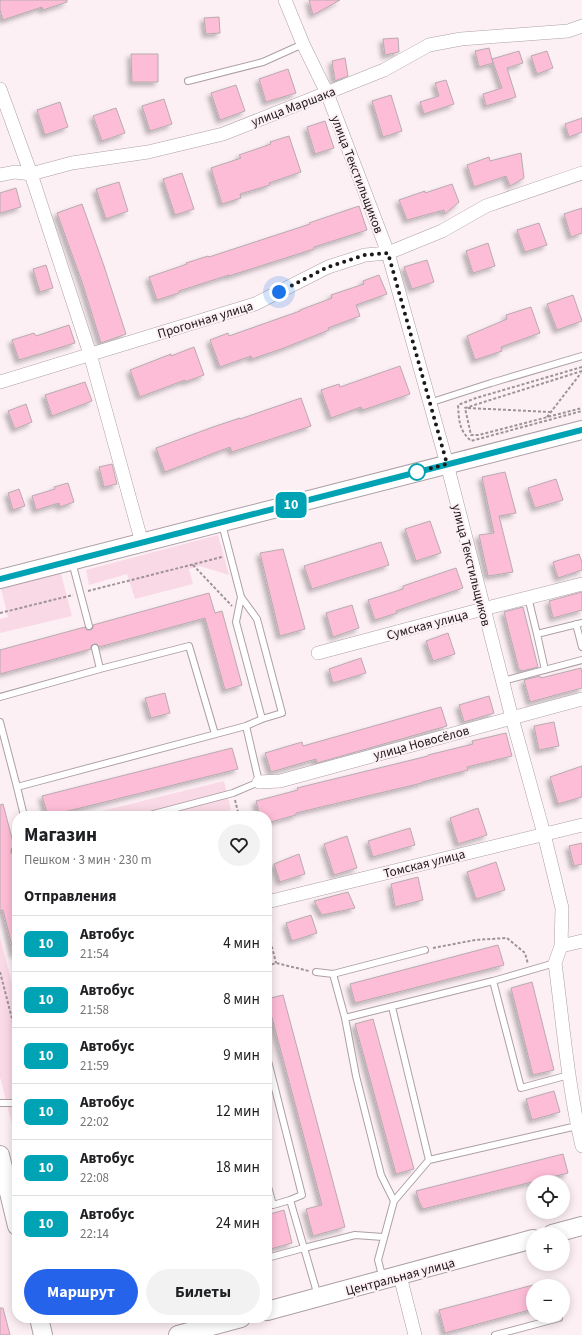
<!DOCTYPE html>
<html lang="ru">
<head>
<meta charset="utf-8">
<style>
  :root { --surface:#fff; --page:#f2f2f2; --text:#202124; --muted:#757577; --line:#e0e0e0; --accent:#2563eb }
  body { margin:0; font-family:"Source Sans 3",sans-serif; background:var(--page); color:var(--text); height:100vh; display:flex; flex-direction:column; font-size:15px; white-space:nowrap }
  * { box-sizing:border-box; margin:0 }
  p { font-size:13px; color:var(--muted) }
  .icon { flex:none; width:22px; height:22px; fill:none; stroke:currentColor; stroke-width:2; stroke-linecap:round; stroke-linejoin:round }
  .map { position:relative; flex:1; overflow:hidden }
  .sheet { position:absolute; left:12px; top:811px; width:260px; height:512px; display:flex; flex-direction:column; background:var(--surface); border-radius:16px; box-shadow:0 2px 10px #0003 }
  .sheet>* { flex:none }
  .badge { padding:0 8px; border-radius:6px; font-size:14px; line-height:26px }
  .tools { position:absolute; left:526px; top:1175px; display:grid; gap:8px }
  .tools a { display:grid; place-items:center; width:44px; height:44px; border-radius:50%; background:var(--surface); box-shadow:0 2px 10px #0003; font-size:20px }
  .you { position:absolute; width:20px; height:20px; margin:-10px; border:3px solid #fff; border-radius:50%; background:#1a73e8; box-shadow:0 0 0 6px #1a73e833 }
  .map>.badge { position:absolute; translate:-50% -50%; box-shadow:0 0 0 2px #fff }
  h2 { padding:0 12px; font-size:15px; line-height:36px }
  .round { display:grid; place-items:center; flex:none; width:42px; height:42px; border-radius:21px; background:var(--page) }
  .overview { display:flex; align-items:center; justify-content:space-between; height:68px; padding:0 12px }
  h1 { font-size:19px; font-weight:700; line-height:30px }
  .button { display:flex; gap:8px; margin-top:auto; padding:8px 12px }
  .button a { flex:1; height:46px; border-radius:24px; background:var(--accent); color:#fff; font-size:16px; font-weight:700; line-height:46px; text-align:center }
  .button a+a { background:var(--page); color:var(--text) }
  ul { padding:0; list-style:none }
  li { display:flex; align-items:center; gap:12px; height:56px; padding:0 12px; border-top:1px solid var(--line) }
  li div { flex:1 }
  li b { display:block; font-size:15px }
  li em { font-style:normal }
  li .badge { min-width:44px; font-weight:700; text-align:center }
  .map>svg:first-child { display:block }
  .green { fill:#f9d9e5 }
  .building { fill:#fdbdd6; stroke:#b7abaf; filter:url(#shadow) }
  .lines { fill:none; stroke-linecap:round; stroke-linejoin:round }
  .lane-casing { stroke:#aca0a5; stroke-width:8 }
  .street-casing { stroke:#aca0a5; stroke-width:14 }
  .secondary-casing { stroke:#aca0a5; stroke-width:20 }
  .path { stroke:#9e9498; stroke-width:2; stroke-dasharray:3 2; stroke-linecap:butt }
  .lane { stroke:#fff; stroke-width:6 }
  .street { stroke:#fff; stroke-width:13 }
  .secondary { stroke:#fff; stroke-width:18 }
  .line-casing { stroke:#fff; stroke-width:9 }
  .line { stroke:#00a3b4; stroke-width:6 }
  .walk { stroke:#1c1719; stroke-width:4; stroke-dasharray:0 7.2 }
  .stop-dot { fill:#fff; stroke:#00a3b4; stroke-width:2 }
  .labels { text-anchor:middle; stroke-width:4; stroke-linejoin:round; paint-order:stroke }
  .street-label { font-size:13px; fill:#1c1719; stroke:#fdf0f5 }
</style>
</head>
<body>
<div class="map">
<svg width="582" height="1335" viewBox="0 0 582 1335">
  <defs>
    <filter id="shadow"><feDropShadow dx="-3.5" dy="3.5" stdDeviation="2" flood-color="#0004"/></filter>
  </defs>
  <rect width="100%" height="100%" fill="#fdf0f5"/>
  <path class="green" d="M218,535L229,575L200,566L189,569L193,584L135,599L127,574L89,585L86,570Z
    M60,570L72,616L0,633V619L8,617L0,585Z
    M224,781L231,810L207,816H81Z
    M0,937L17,1003V1145L0,1077Z"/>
  <path class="building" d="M0,0H67V2L43,10L42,7L3,20L0,10Z
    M309,0H340L313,15Z
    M219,17L220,33L206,34L204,18Z
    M398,38L399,52L385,55L383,39Z
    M489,48L493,63L479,67L475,51Z
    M519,51L523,63L507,68L516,97L486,106L483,94L502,88L492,59Z
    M547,51L553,68L537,74L531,56Z
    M131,54H158V82H132Z
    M345,58L348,76L335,81L332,61Z
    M288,69L296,93L266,102L259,79Z
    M446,80L454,104L424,114L420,102L439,96L435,83Z
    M236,85L245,111L220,120L211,93Z
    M391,95L402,131L383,137L372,101Z
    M164,99L172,124L150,131L142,106Z
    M60,102L68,127L45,135L37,110Z
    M116,108L125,133L102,141L93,116Z
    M582,118V132L569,137L565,124Z
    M325,121L334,148L315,154L307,127Z
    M289,136L301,172L269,183L270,185L240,194L241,198L222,204L211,168L241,158L239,155L271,144L270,142Z
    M521,153L524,178L510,186L506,176L474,187L467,165L489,157L490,161Z
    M182,173L194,209L175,215L163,179Z
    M119,182L128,211L106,219L96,189Z
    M452,184L459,202L445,214L444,210L407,220L399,200L425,191V193Z
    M16,188L21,207L0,213V193Z
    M82,204L104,266L126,334L101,343L82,282L57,213Z
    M359,206L367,230L314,247V249L229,276V275L179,291V293L157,300L149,277L187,264L186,263L208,256L209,257L310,224L309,223Z
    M582,208V233L571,237L564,214Z
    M539,223L547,245L525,252L517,230Z
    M488,243L495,266L473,273L466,251Z
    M427,260L434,282L412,289L404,267Z
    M46,265L53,288L40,292L33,269Z
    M379,275L387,294L356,305L360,316L328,328L329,330L284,348L252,359L251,356L220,367L210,340L228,333L229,336L300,311V310L332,298L331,295L364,284L363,281Z
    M573,295L582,321L557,330L547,304Z
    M531,307L540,333L501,347L502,351L475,360L467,336L507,319L506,315Z
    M69,325L75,343L19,360L12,340L34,333L36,336Z
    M194,347L204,375L185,382V380L140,397L130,370L171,354V356Z
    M400,366L410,394L363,410L361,407L331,418L321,390L339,384L340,387Z
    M85,382L92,401L52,416L45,395Z
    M301,398L311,426L232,452L230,447L165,472L156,448L213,427L240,418V419Z
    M26,404L32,422L15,429L8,411Z
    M112,464L117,484L104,487L99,467Z
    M505,472L516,513L499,516L513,572L488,576L479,535L494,533L482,477Z
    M556,479L563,500L535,508L528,488Z
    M68,483L74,502L60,507L59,503L36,510L32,496L55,489L54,487Z
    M19,489L25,506L13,510L8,493Z
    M430,521L441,553L416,561L405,529Z
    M381,542L389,565L312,589L304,566Z
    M283,549L305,629L280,636L260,553Z
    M579,554L582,562V570L558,578L553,562Z
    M456,568L463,588L396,611L397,613L375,620L368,600L403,589V586Z
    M582,592V610L553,618L549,601Z
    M209,593L215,613L222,611L242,685L225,690L205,618L99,647L97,644H94L91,646V649L0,674V650L85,627L87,630H91L93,628V625Z
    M352,605L359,628L333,637L326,613Z
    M523,607L538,667L522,671L521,670H519L504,612Z
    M448,633L455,654L433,661L426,641Z
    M361,658L366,673L333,683L329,669Z
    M581,668L582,674V688L530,702L524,680L540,676L541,678Z
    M165,693L170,713L151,718L145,698Z
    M489,696L494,713L464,722L459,705Z
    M441,707L447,726L317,763L316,759L271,772L265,753L302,742L303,746Z
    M554,722L559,746L539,750L534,726Z
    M506,733L512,756L467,767L468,770L422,782V783L296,813V815L267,823V816H260L256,801L298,790L297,788L428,756V755L473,744L472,741Z
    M232,748L238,769L48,816L42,796Z
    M582,766V797L558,804L550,777Z
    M3,804L14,846L11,849V853L13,855H17V954H14L3,910L0,911V805Z
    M478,808L487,835L458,844L450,818Z
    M410,828L415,845L373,857L368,841Z
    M347,836L357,868L334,875L324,844Z
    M582,843V864L574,866L569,846Z
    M299,854L305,874L280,882L274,864Z
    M496,862L505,890L476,899L467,872Z
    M418,877L423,900L395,907L391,884Z
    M348,892L355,908L322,915L314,901Z
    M311,915L317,933L292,941L286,923Z
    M498,945L504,965L355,1003L350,984Z
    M532,982L554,1070L533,1075L511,988Z
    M283,995L345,1227L313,1236L306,1209L322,1205L267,999Z
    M373,1019L414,1169L396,1174L355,1024Z
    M554,1091L560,1112L532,1120L526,1099Z
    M563,1154L568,1173L423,1209L419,1201L416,1191Z
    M284,1210L292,1243L267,1250V1215Z
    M533,1285V1309L445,1333L439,1310Z
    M0,1308H3L10,1335H0Z"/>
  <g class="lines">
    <g class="lane-casing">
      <path id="lane" d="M188,81L263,62L303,44
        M429,403L491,383L582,356
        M72,562L89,626
        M241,597L236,622L262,719
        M528,597L537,634L582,623
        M576,624L582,647
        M537,634L545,670
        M95,648L100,669L189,646L215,734
        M503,681L582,660
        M0,697L100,669
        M0,722L17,787L246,726
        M17,787L24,816
        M146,816L233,793L259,782L246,726L262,719L282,713L257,619L241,597L222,524
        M15,851L17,850
        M316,972L333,974L425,950
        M333,974L345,1018L493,981L555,963
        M493,981L521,1088L569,1075
        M392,1007L429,1160
        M345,1018L356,1076L381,1175L394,1201L378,1260L383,1279
        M267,1057L302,1195L290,1200L304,1248L355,1235L383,1237
        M0,1103H17
        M267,1183L273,1205L290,1200
        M394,1201L429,1160L577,1126
        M267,1258L304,1248L318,1296
        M495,1335L559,1318"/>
    </g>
    <g class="street-casing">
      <path id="street" d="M285,0L303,44L327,93L388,253L447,464L512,718L544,834L562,908L561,946L555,963C563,1024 568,1086 582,1146
        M0,89L31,174L90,354L142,543
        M0,175L15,172L31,174L72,163L148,152L223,134L384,70L429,45L461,39L568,31L582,26
        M0,382L255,304L328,267L365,255L388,253L442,231L486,206L582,173
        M318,653L483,609L582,584
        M259,782L280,781L582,699
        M267,902L582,825
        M561,946L582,941
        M400,1276L415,1335"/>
    </g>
    <g class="secondary-casing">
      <path id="secondary" d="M0,579L582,430
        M0,1155L17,1226
        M552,1234L582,1226
        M267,1311L533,1239
        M39,1318L43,1335
        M178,1335L241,1318"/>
    </g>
    <path class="path" d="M582,367L476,398L458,405C459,421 459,430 471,441L582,411
      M582,371L465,408L471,435H479L582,408
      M468,408L550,412
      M547,417L581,373
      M193,565L232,606
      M88,591L222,557
      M0,613L73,595
      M235,800L239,816
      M267,927L276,963
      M433,948L475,940L507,938L525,953L528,964
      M267,966L276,963L309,971
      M0,972L17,1038"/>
    <use href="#lane" class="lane"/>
    <use href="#street" class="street"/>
    <use href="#secondary" class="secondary"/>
  </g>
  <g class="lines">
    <g class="line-casing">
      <path id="line" d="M0,579L582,430"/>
    </g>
    <use href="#line" class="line"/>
    <path class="walk" d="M279,292L328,267L365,255L388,253L447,464L417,472"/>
  </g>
  <circle class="stop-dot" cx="417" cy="472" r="8"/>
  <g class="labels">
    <g class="street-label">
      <text transform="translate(293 106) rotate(-21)" y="5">улица Маршака</text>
      <text transform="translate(358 174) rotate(69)" y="5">улица Текстильщиков</text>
      <text transform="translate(205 319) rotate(-17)" y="5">Прогонная улица</text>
      <text transform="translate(472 565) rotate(76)" y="5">улица Текстильщиков</text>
      <text transform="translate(427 624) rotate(-15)" y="5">Сумская улица</text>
      <text transform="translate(421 742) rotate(-15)" y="5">улица Новосёлов</text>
      <text transform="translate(424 863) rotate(-14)" y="5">Томская улица</text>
      <text transform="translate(400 1276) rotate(-15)" y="5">Центральная улица</text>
    </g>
  </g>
</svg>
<div class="tools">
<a><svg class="icon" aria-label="locate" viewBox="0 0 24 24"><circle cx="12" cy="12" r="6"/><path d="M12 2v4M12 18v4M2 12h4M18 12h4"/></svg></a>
<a>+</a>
<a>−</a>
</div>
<div class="you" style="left:279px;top:292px"></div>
<b class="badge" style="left:291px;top:505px;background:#00a3b4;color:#fff">10</b>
<section class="sheet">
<div class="overview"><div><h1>Магазин</h1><p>Пешком · 3 мин · 230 m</p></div><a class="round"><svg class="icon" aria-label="heart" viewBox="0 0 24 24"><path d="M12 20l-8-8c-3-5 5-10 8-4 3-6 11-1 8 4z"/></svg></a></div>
<h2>Отправления</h2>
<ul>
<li><span class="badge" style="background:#00a3b4;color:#fff">10</span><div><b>Автобус</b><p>21:54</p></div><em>4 мин</em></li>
<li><span class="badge" style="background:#00a3b4;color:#fff">10</span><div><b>Автобус</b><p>21:58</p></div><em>8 мин</em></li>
<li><span class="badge" style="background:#00a3b4;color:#fff">10</span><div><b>Автобус</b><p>21:59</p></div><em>9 мин</em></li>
<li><span class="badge" style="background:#00a3b4;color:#fff">10</span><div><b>Автобус</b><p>22:02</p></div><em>12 мин</em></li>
<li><span class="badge" style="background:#00a3b4;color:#fff">10</span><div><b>Автобус</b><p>22:08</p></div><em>18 мин</em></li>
<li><span class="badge" style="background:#00a3b4;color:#fff">10</span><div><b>Автобус</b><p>22:14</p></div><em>24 мин</em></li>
</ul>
<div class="button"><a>Маршрут</a><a>Билеты</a></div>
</section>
</div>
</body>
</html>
